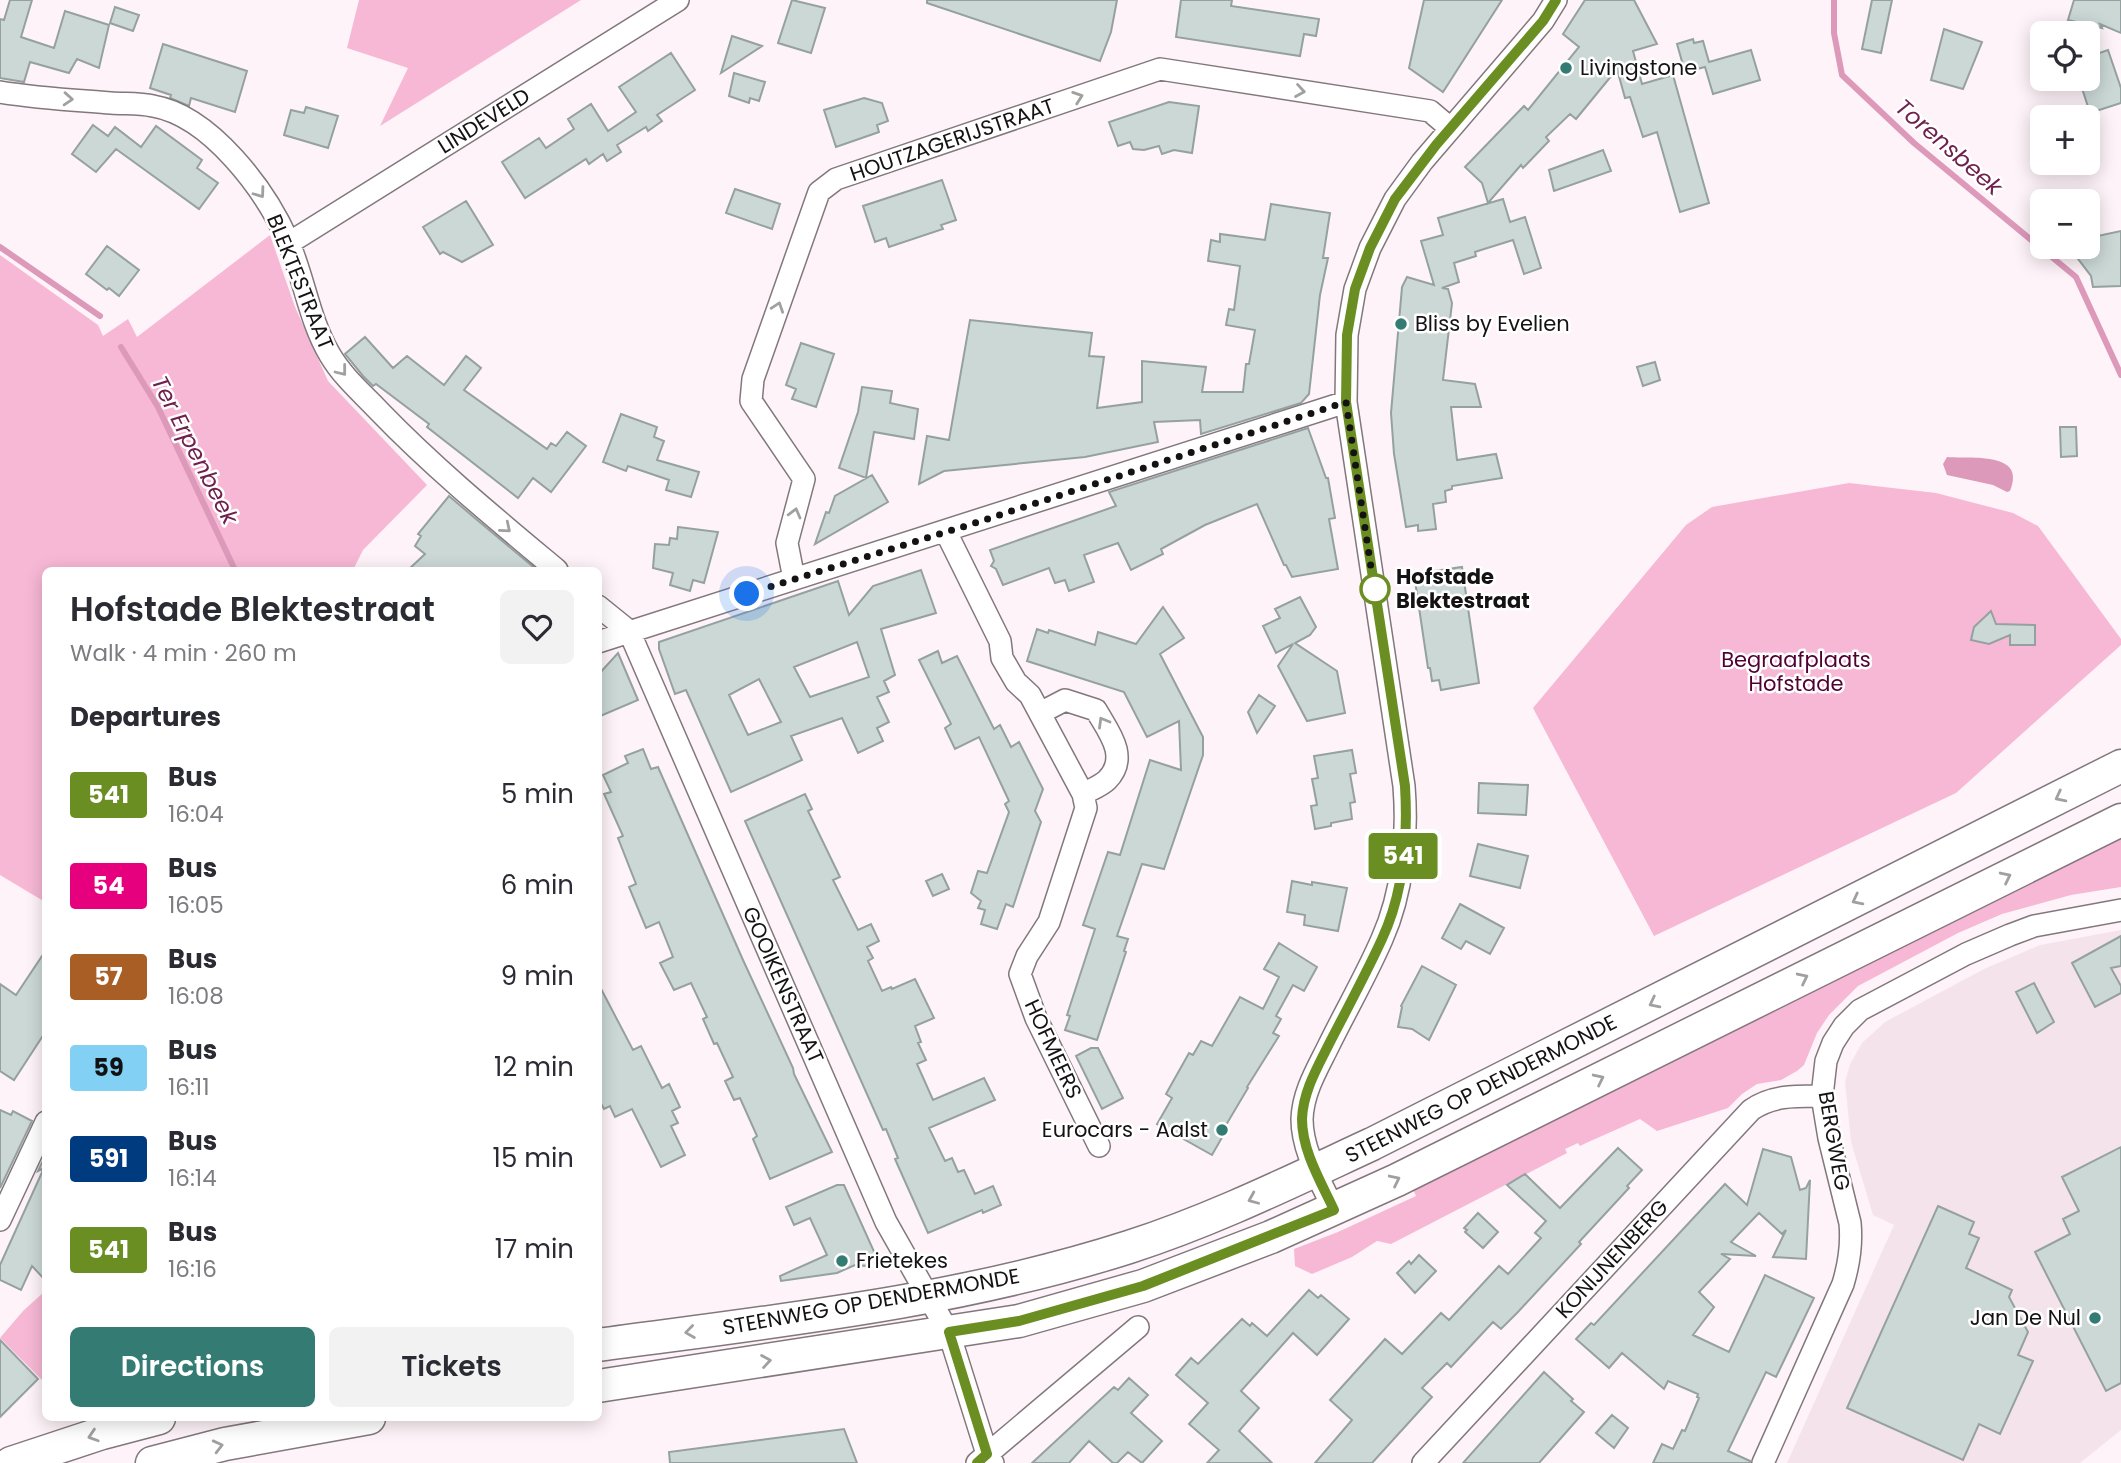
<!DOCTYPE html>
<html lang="en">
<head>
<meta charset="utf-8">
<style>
  :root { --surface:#fff; --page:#f2f2f3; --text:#2b2b33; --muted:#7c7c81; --accent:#337b73 }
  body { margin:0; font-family:Poppins,sans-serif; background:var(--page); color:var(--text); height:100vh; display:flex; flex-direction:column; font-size:26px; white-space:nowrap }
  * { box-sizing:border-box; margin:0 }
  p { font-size:23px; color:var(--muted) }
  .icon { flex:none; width:38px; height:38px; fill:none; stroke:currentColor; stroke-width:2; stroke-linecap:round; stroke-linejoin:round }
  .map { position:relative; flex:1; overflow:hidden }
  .side { position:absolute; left:42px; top:567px; width:560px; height:854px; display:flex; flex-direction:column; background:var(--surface); border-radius:10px; box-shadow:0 4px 18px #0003 }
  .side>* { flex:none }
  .badge { padding:0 14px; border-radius:5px; font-size:24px; line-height:46px }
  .buttons { position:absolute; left:2030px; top:21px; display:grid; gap:14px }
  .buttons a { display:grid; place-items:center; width:70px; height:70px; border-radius:10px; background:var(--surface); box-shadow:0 4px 18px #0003; font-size:35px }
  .you { position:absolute; width:35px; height:35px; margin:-18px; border:5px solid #fff; border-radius:50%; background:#1a73e8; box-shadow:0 0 0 10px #1a73e833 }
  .map>.badge { position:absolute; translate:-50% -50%; box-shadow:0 0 0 4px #fff }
  h2 { padding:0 28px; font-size:26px; line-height:63px }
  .round { display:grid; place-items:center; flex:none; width:74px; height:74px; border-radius:10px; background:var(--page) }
  .head { display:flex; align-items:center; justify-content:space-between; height:119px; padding:0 28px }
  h1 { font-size:33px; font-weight:600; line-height:52px }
  .primary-button { display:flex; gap:14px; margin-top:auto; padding:14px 28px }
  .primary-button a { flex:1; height:80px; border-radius:10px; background:var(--accent); color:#fff; font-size:28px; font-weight:600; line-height:80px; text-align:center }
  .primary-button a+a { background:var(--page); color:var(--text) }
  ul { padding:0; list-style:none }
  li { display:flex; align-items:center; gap:21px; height:91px; padding:0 28px }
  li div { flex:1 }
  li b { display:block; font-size:26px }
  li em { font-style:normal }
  li .badge { min-width:77px; font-weight:700; text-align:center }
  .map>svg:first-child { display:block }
  .built { fill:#f5e3eb }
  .green { fill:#f7b8d5 }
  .water { fill:#dd99ba }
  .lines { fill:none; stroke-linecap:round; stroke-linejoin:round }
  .stream { stroke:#dd99ba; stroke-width:6 }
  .building { fill:#cbd8d6; stroke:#95a1a0; stroke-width:2; fill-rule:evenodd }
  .minor-casing { stroke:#82777c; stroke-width:24 }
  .secondary-casing { stroke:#82777c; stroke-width:35 }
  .minor { stroke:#fff; stroke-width:21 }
  .secondary { stroke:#fff; stroke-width:32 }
  .oneway { stroke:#a1a0a1 }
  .line-casing { stroke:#fff; stroke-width:16 }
  .line { stroke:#6b8e23; stroke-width:10 }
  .walk { stroke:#151213; stroke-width:7; stroke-dasharray:0 12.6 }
  .poi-dot { fill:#337b73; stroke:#fff; stroke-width:2.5 }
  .stop-dot { fill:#fff; stroke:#6b8e23; stroke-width:3.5 }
  .labels { text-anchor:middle; stroke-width:5; stroke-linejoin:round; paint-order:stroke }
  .poi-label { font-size:21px; fill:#151213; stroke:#fff; text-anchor:start }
  .street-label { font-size:21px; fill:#151213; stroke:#fff }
  .stop-label { font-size:21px; font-weight:bold; fill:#151213; stroke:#fff; text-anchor:start }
  .park-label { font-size:21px; fill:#500033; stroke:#fff }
  .water-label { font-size:23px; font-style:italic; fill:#6f204d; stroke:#fff }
</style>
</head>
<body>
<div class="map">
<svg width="2121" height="1463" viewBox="0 0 2121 1463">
  <rect width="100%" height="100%" fill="#fef3f8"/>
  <path class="built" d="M2121,930V1430L2080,1463H1787L1894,1225L1873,1215L1851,1142L1845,1082L1850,1064L1862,1043L1885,1022L1984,969L2040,945Z"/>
  <path class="green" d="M359,0H581L380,126L408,68L347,48Z
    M270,235L295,307L328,381L427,485L363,550L353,570H46L45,902L0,875V255L98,325L103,336L128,319L137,337Z
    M1849,483L1936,493L2013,513L2038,526L2121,639V645L1956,793L1654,936L1533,708L1686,525L1712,507Z
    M2121,831V887L2071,895L2002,914L1958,933L1858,986L1829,1015L1817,1033L1804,1065L1797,1071L1781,1080L1757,1084L1742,1094L1728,1108L1657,1131L1640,1119L1586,1143L1580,1146L1578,1143L1565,1149L1567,1153L1391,1244L1377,1241L1352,1257L1312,1274L1295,1266L1294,1249L1338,1232L1416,1196L1412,1187Z
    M45,1291V1383L0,1338L23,1311Z"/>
  <path class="water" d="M1947,457C1971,459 2027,451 2010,491L2007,492L1993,485L1947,475L1943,464Z"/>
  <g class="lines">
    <path class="stream" d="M1834,0V33L1842,75L1914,143L2076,277L2121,375
      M0,247L100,316
      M121,347L158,407L235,570"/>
  </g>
  <path class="building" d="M10,0H32L21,37L54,48L65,11L109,25L99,68L77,59L69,73L30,62L24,82L0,78V19L4,20Z
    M792,0L825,8L811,53L778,43Z
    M927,0H1117L1111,32L1100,61L927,3Z
    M1181,0H1232L1231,6L1319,19L1316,36L1304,34L1300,56L1176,37Z
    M1424,0H1502L1443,92L1409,68Z
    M1585,0H1634L1657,44L1633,51L1642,84L1673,75L1709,203L1680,212L1657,132L1643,137L1630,97L1625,98L1617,69L1576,119L1570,114L1546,137L1549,141L1523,168L1521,165L1488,203L1482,183L1465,167L1524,106L1528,110L1579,47L1563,34Z
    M1872,0H1892L1881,53L1862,49Z
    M2074,0H2121V33L2100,24L2102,28L2068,20Z
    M115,7L139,15L133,31L110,23Z
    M1944,29L1982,42L1963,89L1931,80Z
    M732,36L762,46L721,73Z
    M1693,39L1694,43L1703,41L1709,62L1751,50L1760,80L1713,94L1705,67L1685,72L1677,44Z
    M163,44L247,71L235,112L191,98L189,106L170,98L171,95L150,88Z
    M2108,50L2121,88V103L2090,113L2079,79H2088V57Z
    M671,53L695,90L657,115L662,121L648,131L646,127L617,145L621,152L607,161L603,154L589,164L586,159L525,198L502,162L539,138L546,148L574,129L568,119L591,104L608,131L636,112L619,87Z
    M734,73L765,82L759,101L750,98L749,103L729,96Z
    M864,98L882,103L888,121L877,125L879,132L836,147L824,110Z
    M1169,102L1199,106L1192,153L1174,150L1162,154L1159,146L1144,150L1133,149L1130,142L1118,146L1109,122Z
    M306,107L338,116L328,148L284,135L291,110L304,113Z
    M93,125L108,136L115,127L141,147L156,126L202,160L197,168L218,183L199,209L116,149L96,172L72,154Z
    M1603,150L1611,171L1554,191L1549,170Z
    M942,180L956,220L941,225L943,229L889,247L886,238L875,242L863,206Z
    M735,189L780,204L772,229L726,213Z
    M1503,199L1510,222L1525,217L1541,268L1524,274L1513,240L1481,250L1475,252L1476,256L1454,263L1459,282L1442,288L1448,289L1452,303L1443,380L1475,384L1481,407H1451L1457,460L1496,454L1502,478L1452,486V489L1445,491L1446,502L1433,504L1436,529L1418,531V525L1406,527L1394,454L1391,413L1402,287L1407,277L1434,285L1421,241L1443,235L1438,218Z
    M466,201L493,245L462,262L443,252L440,254L423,227Z
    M1271,204L1330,213L1323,258H1328L1320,295L1309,394L1301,403L1201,434L1200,420L1154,422L1158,442L1085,457L944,471L919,484L927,436L949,440L970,320L1092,333L1089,356L1104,357L1097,408L1142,402V361L1206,367L1202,392H1243L1246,364H1249L1255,330L1226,325L1229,309L1234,310L1240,266L1208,261L1211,240L1220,242V234L1265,240Z
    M2121,231V286L2093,287L2091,276L2069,247H2088V238Z
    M107,246L139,270L119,296L109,288L107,290L86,274Z
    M365,337L393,368L407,356L444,385L466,356L481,368L464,390L547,449L551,443L556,446L567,432L586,446L551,492L533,478L518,498L427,427L429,424L376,384L373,386L363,376L345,354Z
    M801,343L834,354L816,407L792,399L796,389L786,385Z
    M1655,362L1660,380L1643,386L1637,367Z
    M862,387L892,391L890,403L918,409L914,439L874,432L866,478L839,468L858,412Z
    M621,414L657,427L654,437L664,441L657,460L699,472L691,497L666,490L669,480L628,466L626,471L603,462Z
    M2060,427H2076L2077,456L2061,457Z
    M1308,428L1326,478H1328L1335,518L1329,519L1338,569L1292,577L1286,565H1284L1257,504L1205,525L1161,549L1163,554L1131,570L1118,543L1084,555L1094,582L1069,591L1065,580L1055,583L1049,568L1003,585L996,569L991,566L994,561L990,550L1116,506L1109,492Z
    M872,475L888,502L815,544L826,512L829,513L835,496Z
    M449,496L476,519L537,570H408L425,554L415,546L421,536L418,534Z
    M678,527L718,532L704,583L693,580L690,591L670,585L673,573L653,568L655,544L669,545L670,538L677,539Z
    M1462,567L1479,683L1441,690L1439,680L1432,681L1430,668H1428L1414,574Z
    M921,570L936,613L881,629L895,675L884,681L889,692L877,697L889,722L877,728L883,741L858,753L842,718L791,736L802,760L731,792L686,690L675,694L659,649V642L838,581L849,615L873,586ZM857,642L869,677L810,697L794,667ZM759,679L781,722L748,735L729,695Z
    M1300,597L1316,627L1310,635L1295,643L1337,671L1345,713L1307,721L1278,666L1293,644L1276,653L1263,626L1280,618L1275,609Z
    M1163,607L1184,638L1160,654L1203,737V755L1164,869L1142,864L1117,936L1128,939L1124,951L1126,952L1097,1040L1065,1030L1070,1016L1067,1015L1095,929L1083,925L1108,852L1120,855L1150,760L1181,770L1179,721L1147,737L1124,692L1027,661L1037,629L1048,633L1049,630L1095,645L1098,632L1136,644Z
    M1991,611L1996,624L2035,625V645H2010V635L1989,644L1971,640L1974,627Z
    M938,651L942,663L957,656L994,729L1000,725L1011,747L1019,742L1043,789L1035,811L1041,822L1013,907L1006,904L997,929L981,924L985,910L978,908L981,901L971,893L978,871L987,873L1009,812L1005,804L1009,801L979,737L955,749L945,728L951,724L919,660Z
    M618,653L638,700L598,717V675Z
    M1259,695L1275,706L1257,733L1248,712Z
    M643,749L651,769L658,767L743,960L793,1068L794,1074L832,1152L770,1179L753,1139L757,1136L740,1098L734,1100L725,1081L733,1077L717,1043L714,1044L703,1019L707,1017L691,983L674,990L660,963L673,957L659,922L646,928L629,887L636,884L618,838L623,836L604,794L611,792L603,775L628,763L625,756Z
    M1352,750L1356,773L1350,774L1355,802L1350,803L1352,819L1331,823V826L1315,829L1311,806L1317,805L1312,779L1318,778L1314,756Z
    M1479,783L1528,785L1526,815L1478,813Z
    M805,794L812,809L808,811L840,877L833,880L858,930L871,924L879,941L867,947L873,958L868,961L882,991L891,987L892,989L915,979L934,1018L915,1026L921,1042L918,1043L926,1060L917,1064L933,1100L984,1078L995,1100L929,1128L945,1161L952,1158L958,1172L964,1170L975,1194L993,1186L1001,1205L983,1213L982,1210L928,1233L895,1159L898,1158L886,1129L883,1130L745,821Z
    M1478,844L1528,856L1520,888L1470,876Z
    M942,874L949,889L933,896L926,881Z
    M1292,881L1312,885V882L1347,888L1338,931L1304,925L1305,915L1287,912Z
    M1460,904L1504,928L1490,954L1466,941L1461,949L1442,938Z
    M2121,936V966L2111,968L2121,986V993L2095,1007L2072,963Z
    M1279,943L1317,967L1304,991L1293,985L1276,1016L1281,1019L1273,1033L1279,1036L1247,1087L1248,1088L1226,1125L1228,1127L1212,1155L1157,1124L1172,1098L1166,1094L1189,1053L1193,1055L1201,1041L1212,1046L1240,997L1263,1009L1279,977L1264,969Z
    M46,950V1031L14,1080L0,1071V984L16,995Z
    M1422,966L1456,985L1429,1040L1412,1029L1398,1027L1402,1007L1401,1006Z
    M598,983L633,1050L641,1046L662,1088L669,1084L680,1107L672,1111L678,1123L671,1126L685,1155L661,1167L632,1109L615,1117L610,1106L604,1109L598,1098Z
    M2034,983L2054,1022L2037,1033L2016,992Z
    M1091,1048H1098L1123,1098L1102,1109L1076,1056Z
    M0,1110L11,1115L13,1111L32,1121L0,1188Z
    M2121,1147V1383L2106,1391L2035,1252L2070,1234L2063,1219L2079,1211L2062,1177Z
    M1618,1148L1642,1170L1627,1186L1629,1188L1579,1242L1581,1244L1517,1313L1501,1329L1493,1322L1451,1367L1447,1363L1422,1388L1432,1397L1372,1463H1315L1352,1420L1330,1400L1385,1339L1402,1354L1441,1313L1449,1320L1499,1266L1508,1274L1541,1238L1535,1233L1546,1221L1507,1185L1525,1174L1560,1208Z
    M1763,1149L1791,1157L1800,1190L1806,1188L1810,1180L1806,1259L1773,1257L1786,1230L1782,1234L1759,1213L1731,1242L1756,1256L1721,1254L1730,1259L1699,1292L1714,1307L1693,1335L1729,1352L1765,1275L1814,1298L1776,1377L1766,1372L1728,1451L1750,1461V1463H1653L1662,1444L1673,1449L1682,1430L1685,1431L1699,1398L1697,1397L1698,1394L1668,1381L1664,1389L1622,1353L1609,1368L1576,1339L1591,1323L1594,1325L1725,1184L1747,1205Z
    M46,1154V1281L32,1266L21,1290L0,1280V1265L44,1168L38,1171Z
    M837,1185H844L876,1256L865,1266L855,1265L837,1273L781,1281L780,1276L827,1255L810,1218L794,1225L786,1207Z
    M1938,1206L1974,1222L1969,1234L1979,1238L1966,1268L2012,1290L2009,1297L2028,1332L2018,1355L2033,1361L2000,1434L1979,1424L1963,1460L1847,1408Z
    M1478,1213L1498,1232L1483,1248L1465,1232L1467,1230L1464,1228Z
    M1419,1255L1436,1271L1415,1293L1397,1273L1409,1261L1411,1264Z
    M1309,1290L1318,1298L1321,1295L1349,1319L1317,1355L1293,1333L1241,1391L1259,1408L1239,1431L1272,1463H1207L1219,1450L1189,1424L1208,1403L1176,1375L1191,1358L1198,1364L1242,1319L1250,1326L1252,1323L1267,1336Z
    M0,1340L38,1379L0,1417Z
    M1544,1372L1573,1399L1571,1401L1584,1412L1539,1463H1463Z
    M1129,1378L1148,1395L1131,1413L1162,1441L1142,1463L1128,1452L1117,1463H1113L1089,1441L1069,1463H1032L1114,1387L1118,1390Z
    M1612,1415L1628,1428L1614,1448L1596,1433Z
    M844,1429L857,1463H670L669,1452Z"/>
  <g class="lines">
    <g class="minor-casing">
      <path id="minor" d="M0,92C37,98 74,100 111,103C125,104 140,103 153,106C211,116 266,191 288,241C304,277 309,320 330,355C343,377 362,393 379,411C434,468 496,519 557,570
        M289,243L678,0
        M946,532L1000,641L1002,658L1016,682L1030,695L1083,794L1086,808L1049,922L1027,956L1020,974L1036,1018L1099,1146
        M794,579L787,543L804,479L751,401L753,379L819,192L836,179L1160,69L1430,111L1450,128
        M598,606L629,631L886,1222L949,1333L987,1454L993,1463
        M598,642L1346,402
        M1040,713L1065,700L1096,710C1108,731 1130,757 1107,780C1101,786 1090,790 1083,794
        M1334,1210C1321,1182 1302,1151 1302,1119C1303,1093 1316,1071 1327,1049C1345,1012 1366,976 1382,939C1403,892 1408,836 1404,786L1346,402L1347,335L1355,289L1370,248L1395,199L1422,162L1543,21L1556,0
        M0,1220L46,1122
        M977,1463L1138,1327
        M1423,1463L1751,1110C1772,1095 1797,1096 1822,1096
        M1763,1463L1843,1284C1849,1264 1852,1244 1850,1223L1829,1138L1822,1096L1826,1061L1833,1043L1844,1026L1860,1010L1966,954L2010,935L2034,926L2121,910"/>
    </g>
    <g class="secondary-casing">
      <path id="secondary" d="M598,1345C776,1321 958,1302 1129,1247C1213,1220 1292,1181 1372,1144L2121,766
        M598,1386L1019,1321L1143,1286L1271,1237L1397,1180L2121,820
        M11,1463L102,1433L159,1418
        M152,1463L225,1444L369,1418"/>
    </g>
    <use href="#minor" class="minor"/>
    <use href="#secondary" class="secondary"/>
  </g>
  <defs><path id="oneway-chevron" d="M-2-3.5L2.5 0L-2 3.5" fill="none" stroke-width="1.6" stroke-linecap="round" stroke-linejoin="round" transform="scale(1.75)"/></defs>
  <g class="oneway">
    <use href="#oneway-chevron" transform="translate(1300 91) rotate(9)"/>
    <use href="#oneway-chevron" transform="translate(1078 97) rotate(-19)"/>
    <use href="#oneway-chevron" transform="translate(68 99) rotate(4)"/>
    <use href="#oneway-chevron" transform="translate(260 193) rotate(54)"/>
    <use href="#oneway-chevron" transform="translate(778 307) rotate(-71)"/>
    <use href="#oneway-chevron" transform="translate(342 371) rotate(52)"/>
    <use href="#oneway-chevron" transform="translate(795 513) rotate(-75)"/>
    <use href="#oneway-chevron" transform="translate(506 528) rotate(40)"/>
    <use href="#oneway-chevron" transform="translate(1103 722) rotate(-120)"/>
    <use href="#oneway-chevron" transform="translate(2060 797) rotate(153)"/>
    <use href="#oneway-chevron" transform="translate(2006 877) rotate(-26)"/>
    <use href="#oneway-chevron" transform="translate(1857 900) rotate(153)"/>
    <use href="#oneway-chevron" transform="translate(1803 978) rotate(-26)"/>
    <use href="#oneway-chevron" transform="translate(1654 1003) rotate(153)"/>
    <use href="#oneway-chevron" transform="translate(1599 1079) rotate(-26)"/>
    <use href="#oneway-chevron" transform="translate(1395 1180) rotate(-26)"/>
    <use href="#oneway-chevron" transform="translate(1253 1199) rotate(157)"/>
    <use href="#oneway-chevron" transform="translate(690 1332) rotate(172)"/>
    <use href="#oneway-chevron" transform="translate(766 1361) rotate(-9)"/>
    <use href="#oneway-chevron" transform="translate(93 1436) rotate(162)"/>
    <use href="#oneway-chevron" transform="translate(218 1446) rotate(-14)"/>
  </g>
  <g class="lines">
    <g class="line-casing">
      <path id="line" d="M977,1463L987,1454L949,1332L1019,1321L1143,1286L1334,1210C1321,1182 1302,1151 1302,1119C1303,1092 1317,1068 1329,1044C1347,1009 1366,974 1382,939C1404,892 1408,836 1405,786L1346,402L1347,335L1355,289L1370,248L1395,199L1436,145L1543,21L1556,0"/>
    </g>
    <use href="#line" class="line"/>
    <path class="walk" d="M747,594L972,524L1346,402L1375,594V589"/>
  </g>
  <g class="poi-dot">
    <circle cx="1566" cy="68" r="7"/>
    <circle cx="1401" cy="324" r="7"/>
    <circle cx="1222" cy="1130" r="7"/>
    <circle cx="842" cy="1261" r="7"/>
    <circle cx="2095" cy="1318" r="7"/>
  </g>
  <circle class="stop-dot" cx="1375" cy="589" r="14"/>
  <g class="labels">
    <g class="poi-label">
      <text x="1580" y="75">Livingstone</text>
      <text x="1415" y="331">Bliss by Evelien</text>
      <text x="1208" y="1137" text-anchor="end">Eurocars - Aalst</text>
      <text x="856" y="1268">Frietekes</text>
      <text x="2081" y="1325" text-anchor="end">Jan De Nul</text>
    </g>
    <g class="street-label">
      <text transform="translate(484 121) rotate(-32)" y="7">LINDEVELD</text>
      <text transform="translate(952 140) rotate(-19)" y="7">HOUTZAGERIJSTRAAT</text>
      <text transform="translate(300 282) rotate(68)" y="7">BLEKTESTRAAT</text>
      <text transform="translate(783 985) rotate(66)" y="7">GOOIKENSTRAAT</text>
      <text transform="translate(1053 1049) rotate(65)" y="7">HOFMEERS</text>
      <text transform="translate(1481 1089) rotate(-27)" y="7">STEENWEG OP DENDERMONDE</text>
      <text transform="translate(1834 1141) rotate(80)" y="7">BERGWEG</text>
      <text transform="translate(1612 1259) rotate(-47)" y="7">KONIJNENBERG</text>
      <text transform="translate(871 1302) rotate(-10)" y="7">STEENWEG OP DENDERMONDE</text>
    </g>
    <g class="stop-label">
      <text x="1396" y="584">Hofstade<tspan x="1396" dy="24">Blektestraat</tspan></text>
    </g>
    <g class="park-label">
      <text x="1796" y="667">Begraafplaats<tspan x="1796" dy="24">Hofstade</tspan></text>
    </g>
    <g class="water-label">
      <text transform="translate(1949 147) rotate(41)" y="8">Torensbeek</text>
      <text transform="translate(195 450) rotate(63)" y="8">Ter Erpenbeek</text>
    </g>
  </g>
</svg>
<div class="buttons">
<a><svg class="icon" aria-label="locate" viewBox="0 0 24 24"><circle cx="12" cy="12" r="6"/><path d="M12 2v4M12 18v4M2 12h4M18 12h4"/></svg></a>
<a>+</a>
<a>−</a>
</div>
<div class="you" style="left:747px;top:594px"></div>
<b class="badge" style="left:1403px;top:856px;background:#6b8e23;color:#fff">541</b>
<section class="side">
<div class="head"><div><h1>Hofstade Blektestraat</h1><p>Walk · 4 min · 260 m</p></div><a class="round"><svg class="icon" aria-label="heart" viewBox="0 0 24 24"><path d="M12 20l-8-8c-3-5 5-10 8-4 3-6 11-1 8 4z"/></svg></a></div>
<h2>Departures</h2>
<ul>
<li><span class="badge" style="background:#6b8e23;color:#fff">541</span><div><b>Bus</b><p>16:04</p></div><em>5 min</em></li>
<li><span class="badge" style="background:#e6007e;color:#fff">54</span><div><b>Bus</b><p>16:05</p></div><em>6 min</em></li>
<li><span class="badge" style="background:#a85e24;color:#fff">57</span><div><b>Bus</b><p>16:08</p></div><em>9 min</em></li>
<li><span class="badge" style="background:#83d0f5;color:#111">59</span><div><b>Bus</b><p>16:11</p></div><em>12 min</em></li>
<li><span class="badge" style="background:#003b80;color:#fff">591</span><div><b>Bus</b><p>16:14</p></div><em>15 min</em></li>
<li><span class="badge" style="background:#6b8e23;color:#fff">541</span><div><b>Bus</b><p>16:16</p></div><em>17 min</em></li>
</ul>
<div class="primary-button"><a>Directions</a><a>Tickets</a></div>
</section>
</div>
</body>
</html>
